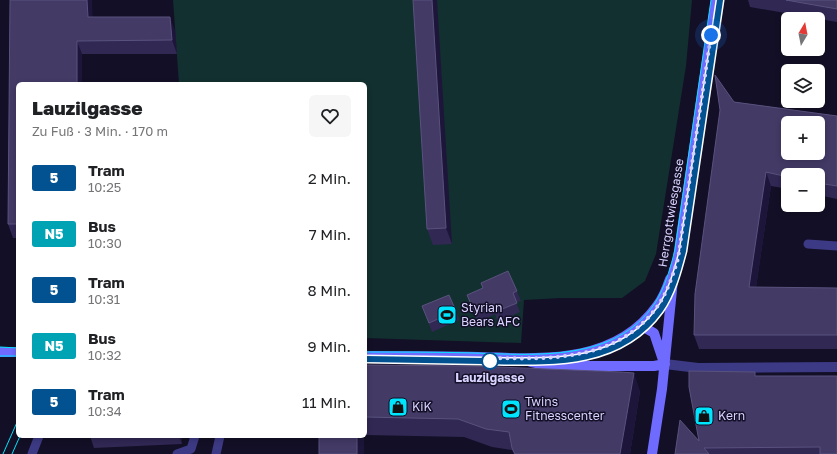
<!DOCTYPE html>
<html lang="de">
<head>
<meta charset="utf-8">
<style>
  :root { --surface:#fff; --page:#f6f6f6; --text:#202124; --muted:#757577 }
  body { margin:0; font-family:"Golos Text",sans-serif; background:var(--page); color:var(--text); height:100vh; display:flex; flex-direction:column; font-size:15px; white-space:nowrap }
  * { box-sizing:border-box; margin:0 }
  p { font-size:13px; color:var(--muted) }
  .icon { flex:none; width:22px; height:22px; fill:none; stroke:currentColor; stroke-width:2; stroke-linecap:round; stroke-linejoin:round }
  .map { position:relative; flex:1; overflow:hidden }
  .details { position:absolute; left:16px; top:82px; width:351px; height:356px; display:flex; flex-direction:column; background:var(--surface); border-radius:6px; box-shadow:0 2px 6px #0003 }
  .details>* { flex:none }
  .badge { padding:0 8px; border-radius:3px; font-size:14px; line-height:26px }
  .needle { width:26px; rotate:10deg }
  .tools { position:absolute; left:781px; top:12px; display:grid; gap:8px }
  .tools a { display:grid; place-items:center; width:44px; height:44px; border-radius:6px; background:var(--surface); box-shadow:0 2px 6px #0003; font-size:20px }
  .you { position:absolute; width:20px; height:20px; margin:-10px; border:3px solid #fff; border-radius:50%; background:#1a73e8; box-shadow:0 0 0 6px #1a73e833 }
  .map>.badge { position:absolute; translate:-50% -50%; box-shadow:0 0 0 2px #fff }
  .round { display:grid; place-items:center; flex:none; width:42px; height:42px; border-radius:6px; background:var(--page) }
  .overview { display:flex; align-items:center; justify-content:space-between; height:68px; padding:0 16px }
  h1 { font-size:19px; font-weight:800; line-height:30px }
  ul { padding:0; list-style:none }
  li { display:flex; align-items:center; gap:12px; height:56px; padding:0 16px }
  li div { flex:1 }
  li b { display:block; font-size:15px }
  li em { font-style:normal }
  li .badge { min-width:44px; font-weight:700; text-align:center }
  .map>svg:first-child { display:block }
  .green { fill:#12302f }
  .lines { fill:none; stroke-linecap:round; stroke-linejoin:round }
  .lane { stroke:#3d3a85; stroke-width:9 }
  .street { stroke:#3d3a85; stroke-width:10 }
  .secondary { stroke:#6f6bff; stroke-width:10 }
  .tram { stroke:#00e5ff; stroke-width:1 }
  .wall { fill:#312854 }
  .shaded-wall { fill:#1d163a }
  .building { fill:#433a66; stroke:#5a527e; fill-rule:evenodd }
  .line-casing { stroke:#fff; stroke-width:9 }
  .line { stroke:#025191; stroke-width:6 }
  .walk { stroke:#d9d4ff; stroke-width:4; stroke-dasharray:0 7.2 }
  .stop-dot { fill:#fff; stroke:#025191; stroke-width:2 }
  .labels { text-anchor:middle; stroke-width:3; stroke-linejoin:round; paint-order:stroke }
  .street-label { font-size:12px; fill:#d9d4ff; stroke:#130f26 }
  .poi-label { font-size:12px; fill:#d9d4ff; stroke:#130f26; text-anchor:start }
  .stop-label { font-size:12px; font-weight:bold; fill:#d9d4ff; stroke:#130f26 }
</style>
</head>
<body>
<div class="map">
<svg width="837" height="454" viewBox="0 0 837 454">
  <rect width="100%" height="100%" fill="#130f26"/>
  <path class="green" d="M173,0H692L686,66L656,254L645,281L622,298H561L524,300L521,343L365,338V84H179Z"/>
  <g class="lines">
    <path class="lane" d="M808,244L837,246
      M32,454L39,436
      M177,454L191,449L195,436
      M216,454L220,436"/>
    <path class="street" d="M665,364L698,368L837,367"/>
    <path class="secondary" d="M640,325L654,333L663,360
      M0,352H18
      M365,356C403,356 440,356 478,357C542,359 615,365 657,306C663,298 667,288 670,279
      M531,362L552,366H654L665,364
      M652,454L662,389L674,270L678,259L680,244L716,0"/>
    <path class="tram" d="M0,347L18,348
      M365,352C401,352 438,352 474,353C536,355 616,362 655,303C665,287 671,267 675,249L711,0
      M0,356H18
      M365,359C404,359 442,359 481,360C536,362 600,368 643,328C651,320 659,312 665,302C673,286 679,268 683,251L721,0
      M3,454L18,420
      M12,454L20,436"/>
  </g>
  <path class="wall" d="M10,0L92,17L175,30L177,54H82V84H18V238H13L8,224Z
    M413,0L452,244L433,245L427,229Z
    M748,0H837V22L750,7Z
    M734,102L837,116V199L818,195V175H788V189L771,186L756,287L837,288V349H699L694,335Z
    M517,291L521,301L516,302L520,312L498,322L495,314L478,322L467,295Z
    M422,306L456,311L459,320L432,332Z
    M365,365L640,391L630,454H514L512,450L492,447L464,437L365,435Z
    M757,376L837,454H675L699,441Z
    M90,436H182V444L94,448Z"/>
  <path class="shaded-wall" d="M87,0H92L93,31L88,17Z
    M432,0H437L452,244L446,228Z
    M170,17L175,30L177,54L172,40Z
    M77,41L82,54V84H77Z
    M766,172L771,186L754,301L749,287Z
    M634,373L640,391L630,454H620Z
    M179,436H182V444Z
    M357,436H364V454H357Z"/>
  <path class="building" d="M10,0H87L88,17H170L172,40L77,41V84H18V224H8Z
    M413,0H432L446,228L427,229Z
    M786,0H837V9Z
    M715,75L734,102L837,116V186L818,183V175H788V177L766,172L749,287L837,288V335H694L695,294L720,110ZM788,123H818V153H788Z
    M508,271L517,291L513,293L517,303L495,312L492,305L475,313L467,295L483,288L481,283Z
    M449,295L456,311L429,323L422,306Z
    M365,365L474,366L621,372L634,373L620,454H515L512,448L509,432L486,429L458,419L365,417Z
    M689,371L755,372V376H837V454H820V447L704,448L709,454H675L680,420L699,441L689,387Z
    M319,436H357V454H319Z"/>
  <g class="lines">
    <g class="line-casing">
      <path id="line" d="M365,359C405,360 444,360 484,361C547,362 618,368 660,310C672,293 678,270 683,251L720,0"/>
    </g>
    <use href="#line" class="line"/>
    <path class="walk" d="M490,361L489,358C551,359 616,362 657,307C667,293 673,275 678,259L711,35"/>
  </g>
  <defs>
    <g id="stadium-square" transform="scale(1)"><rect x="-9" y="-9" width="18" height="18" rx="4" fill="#00e5ff" stroke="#130f26"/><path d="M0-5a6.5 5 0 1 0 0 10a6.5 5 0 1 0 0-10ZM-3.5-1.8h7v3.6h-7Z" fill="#111"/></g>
    <g id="shop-square" transform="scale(1)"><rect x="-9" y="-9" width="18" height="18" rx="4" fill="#00e5ff" stroke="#130f26"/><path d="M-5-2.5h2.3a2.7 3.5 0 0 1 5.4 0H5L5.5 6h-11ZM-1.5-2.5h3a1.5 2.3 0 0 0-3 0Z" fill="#111"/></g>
  </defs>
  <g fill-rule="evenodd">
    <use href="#stadium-square" x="447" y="315"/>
    <use href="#shop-square" x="398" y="407"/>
    <use href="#stadium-square" x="511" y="409"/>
    <use href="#shop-square" x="704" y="416"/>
  </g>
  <circle class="stop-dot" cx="490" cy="361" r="8"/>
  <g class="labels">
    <g class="street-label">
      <text transform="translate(671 213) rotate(-81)" y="4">Herrgottwiesgasse</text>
    </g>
    <g class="poi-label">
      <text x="461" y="312">Styrian<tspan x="461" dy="14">Bears AFC</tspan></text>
      <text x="525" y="406">Twins<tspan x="525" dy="14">Fitnesscenter</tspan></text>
      <text x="412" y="411">KiK</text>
      <text x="718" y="420">Kern</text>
    </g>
    <g class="stop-label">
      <text x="490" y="382">Lauzilgasse</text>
    </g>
  </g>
</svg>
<div class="tools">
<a><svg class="needle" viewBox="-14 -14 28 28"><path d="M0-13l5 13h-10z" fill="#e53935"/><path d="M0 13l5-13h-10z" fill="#757577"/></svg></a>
<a><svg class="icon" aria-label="layers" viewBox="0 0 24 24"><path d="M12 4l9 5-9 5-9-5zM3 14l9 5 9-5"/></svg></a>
<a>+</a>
<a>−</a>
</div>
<div class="you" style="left:711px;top:35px"></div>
<section class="details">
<div class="overview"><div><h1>Lauzilgasse</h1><p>Zu Fuß · 3 Min. · 170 m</p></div><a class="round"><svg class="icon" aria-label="heart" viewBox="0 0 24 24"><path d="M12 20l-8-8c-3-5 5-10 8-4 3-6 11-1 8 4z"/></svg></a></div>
<ul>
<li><span class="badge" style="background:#025191;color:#fff">5</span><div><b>Tram</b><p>10:25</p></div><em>2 Min.</em></li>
<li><span class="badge" style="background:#00a3b4;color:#fff">N5</span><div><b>Bus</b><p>10:30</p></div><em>7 Min.</em></li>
<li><span class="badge" style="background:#025191;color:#fff">5</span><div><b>Tram</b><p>10:31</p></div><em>8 Min.</em></li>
<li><span class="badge" style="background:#00a3b4;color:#fff">N5</span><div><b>Bus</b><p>10:32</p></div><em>9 Min.</em></li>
<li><span class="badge" style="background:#025191;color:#fff">5</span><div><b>Tram</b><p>10:34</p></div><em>11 Min.</em></li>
</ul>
</section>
</div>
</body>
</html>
